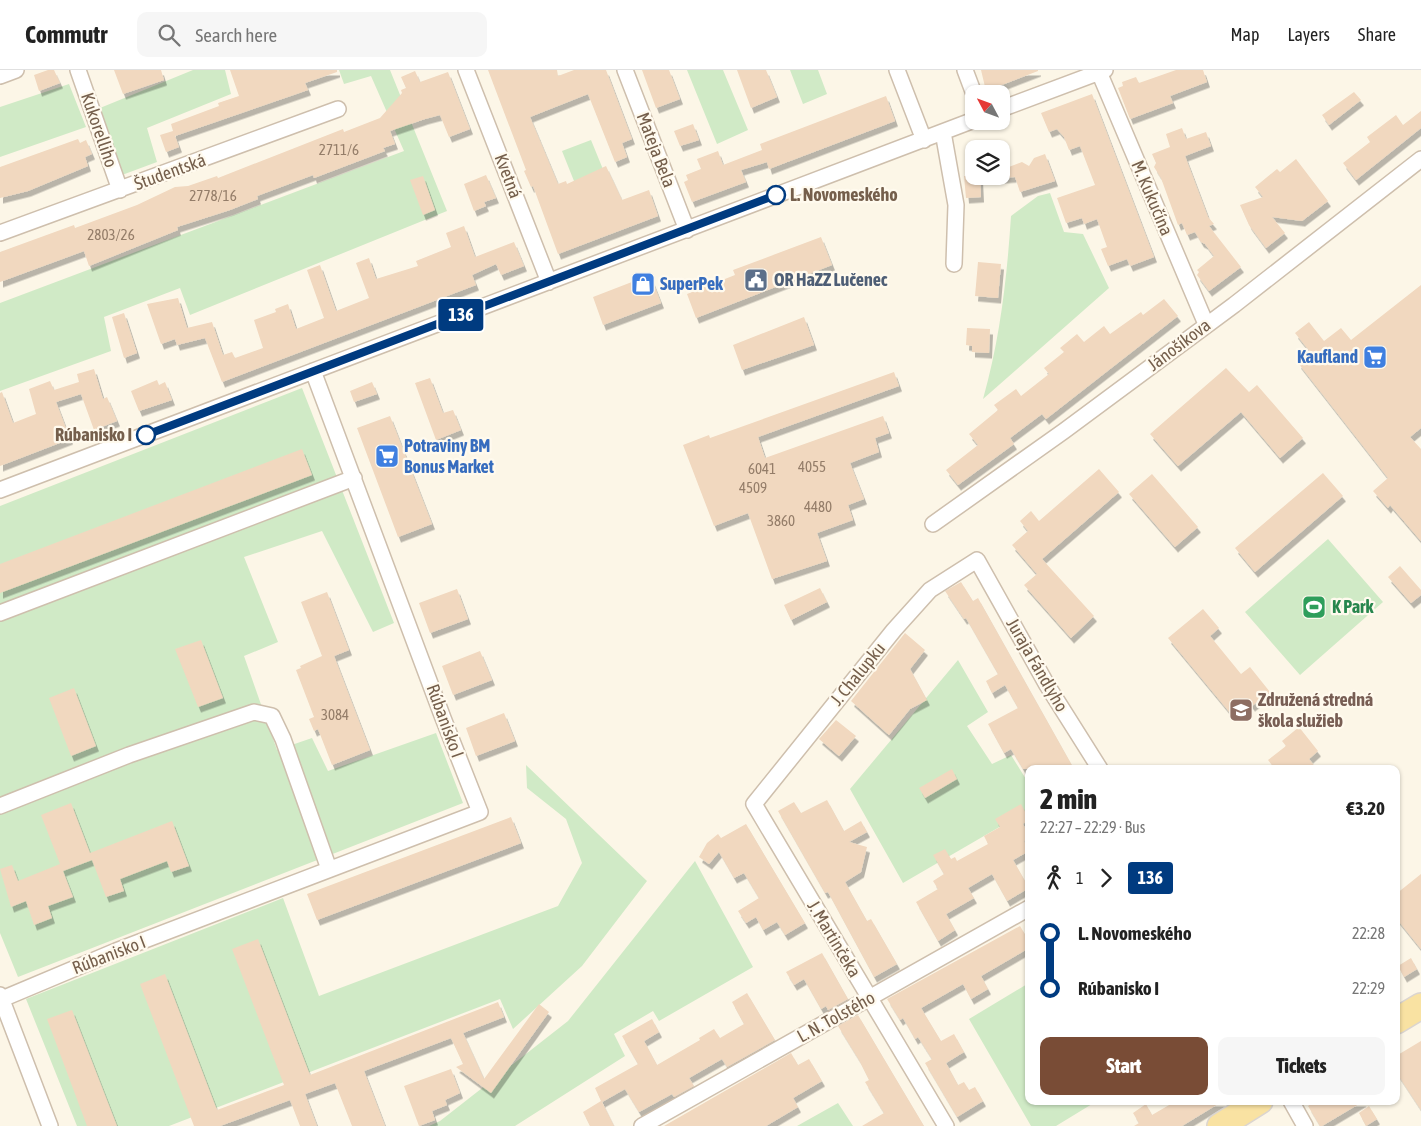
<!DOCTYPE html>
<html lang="en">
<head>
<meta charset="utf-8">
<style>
  :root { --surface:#fff; --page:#f6f6f6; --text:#222; --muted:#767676; --line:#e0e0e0; --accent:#794c36 }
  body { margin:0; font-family:"Asap Condensed",sans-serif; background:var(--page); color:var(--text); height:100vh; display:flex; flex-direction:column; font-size:19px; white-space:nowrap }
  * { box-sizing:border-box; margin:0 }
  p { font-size:16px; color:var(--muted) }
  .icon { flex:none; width:28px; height:28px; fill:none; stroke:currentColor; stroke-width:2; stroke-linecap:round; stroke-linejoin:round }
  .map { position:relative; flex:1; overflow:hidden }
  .side { position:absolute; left:1025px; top:695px; width:375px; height:340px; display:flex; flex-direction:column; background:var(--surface); border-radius:10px; box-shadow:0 1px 4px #0004 }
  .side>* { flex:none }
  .badge { padding:0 10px; border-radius:4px; font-size:18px; line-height:32px }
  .needle { width:32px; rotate:311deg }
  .buttons { position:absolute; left:965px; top:15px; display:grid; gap:10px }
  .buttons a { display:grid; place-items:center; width:45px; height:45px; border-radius:10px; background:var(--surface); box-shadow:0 1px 4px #0004; font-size:25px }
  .map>.badge { position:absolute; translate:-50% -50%; box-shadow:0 0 0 2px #fff }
  .legs { display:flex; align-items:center; gap:8px; height:55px; padding:0 15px; font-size:16px }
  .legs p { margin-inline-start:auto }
  .head { display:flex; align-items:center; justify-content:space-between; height:85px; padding:0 15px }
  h1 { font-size:28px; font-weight:800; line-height:38px }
  .action { display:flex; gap:10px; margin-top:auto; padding:10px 15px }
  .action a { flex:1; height:58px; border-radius:10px; background:var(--accent); color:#fff; font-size:20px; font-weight:800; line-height:58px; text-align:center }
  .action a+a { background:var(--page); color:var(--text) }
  ul { padding:0 15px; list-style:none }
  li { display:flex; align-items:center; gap:18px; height:55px; font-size:19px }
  li i { display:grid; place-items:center; width:8px; height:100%; margin:0 6px; background:currentColor }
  li i::after { content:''; width:12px; height:12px; margin:-6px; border:4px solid; border-radius:50%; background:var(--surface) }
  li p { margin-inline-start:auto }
  li:first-child i { background:linear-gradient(#0000 50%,currentColor 0) }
  li:last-child i { background:linear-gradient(currentColor 50%,#0000 0) }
  header { display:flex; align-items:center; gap:30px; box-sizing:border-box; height:70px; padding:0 25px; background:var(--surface); border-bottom:1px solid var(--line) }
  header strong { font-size:24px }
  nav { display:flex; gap:28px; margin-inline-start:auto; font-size:18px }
  .search { width:350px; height:45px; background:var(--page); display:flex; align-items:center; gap:12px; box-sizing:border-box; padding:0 18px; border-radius:10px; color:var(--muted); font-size:19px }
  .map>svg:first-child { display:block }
  .green { fill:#d0eac6 }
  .building { fill:#f1d8bf; filter:url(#shadow) }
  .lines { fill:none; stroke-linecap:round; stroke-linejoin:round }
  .street-casing { stroke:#cebfad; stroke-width:18 }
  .primary-casing { stroke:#dbd5d0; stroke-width:28 }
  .street { stroke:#fff; stroke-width:15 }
  .primary { stroke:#f9e2a2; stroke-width:25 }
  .line-1-casing { stroke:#fff; stroke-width:11 }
  .line-1 { stroke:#003b80; stroke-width:8 }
  .stop-1-dot { fill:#fff; stroke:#003b80; stroke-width:2.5 }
  .labels { text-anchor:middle; stroke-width:4.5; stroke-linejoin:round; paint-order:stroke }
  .number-label { font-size:15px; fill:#947d69 }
  .street-label { font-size:18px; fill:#755f4c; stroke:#fffaee }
  .stop-label { font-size:18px; font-weight:bold; fill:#755f4c; stroke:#fffaee; text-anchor:start }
  .service-label { font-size:18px; font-weight:bold; fill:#4e5e75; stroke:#fffaee; text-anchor:start }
  .shop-label { font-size:18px; font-weight:bold; fill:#366cbe; stroke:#fffaee; text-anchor:start }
  .leisure-label { font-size:18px; font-weight:bold; fill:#27864d; stroke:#fffaee; text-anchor:start }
  .education-label { font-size:18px; font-weight:bold; fill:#785e54; stroke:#fffaee; text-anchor:start }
</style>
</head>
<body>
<header>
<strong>Commutr</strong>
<div class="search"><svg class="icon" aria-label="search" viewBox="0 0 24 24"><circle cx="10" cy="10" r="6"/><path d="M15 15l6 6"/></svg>Search here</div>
<nav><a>Map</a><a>Layers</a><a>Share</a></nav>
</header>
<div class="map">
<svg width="1421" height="1056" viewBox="0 0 1421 1056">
  <defs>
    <filter id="shadow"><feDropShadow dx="3" dy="5.5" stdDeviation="0" flood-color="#0004"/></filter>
  </defs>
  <rect width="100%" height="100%" fill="#fcf6e7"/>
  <path class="green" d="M193,0H225L231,24L147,58L157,92L122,105L100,38Z
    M339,0H390L447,141L190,245L180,218L104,247L111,281L0,321V233L404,81L371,6L344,14Z
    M687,0H723L748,60L717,74Z
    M790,0H818L827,24L803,34Z
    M69,14L86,57L0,87V37Z
    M591,70L609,114L580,126L562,81Z
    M1050,123L1064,162L1083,164L1109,218L983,329C1000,269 1007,208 1011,146L1038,126Z
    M302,318L394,553L373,562L322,461L244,487L278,572L244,586L277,680L312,668L328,701L436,663L463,733L18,907L0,863V436Z
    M1328,469L1383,532L1300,605L1245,542Z
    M958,590L988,642L967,656L992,694L1011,685L1029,714V740L903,813L850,719Z
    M526,695L647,811L582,896L513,959L500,929L169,1056H77L26,929L283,828L319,926L558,836L582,793L566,749L527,718Z
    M695,791L753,897L659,951L653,941L614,964L625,986L515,1056H429L440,1051L568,951Z
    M1029,913V1031H1097L1056,1056H1031L969,949Z
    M838,1033L853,1056H797Z"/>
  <path class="building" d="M48,0H54L60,13L39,21L34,5Z
    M114,0H161L164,10L123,24Z
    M230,0H337V2L305,13L308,20L175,66L179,77L166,82L160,65L173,61L171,54L219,36L218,33L239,26Z
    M488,0H557L558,6L574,0H606L632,69L622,73L627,87L615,92L588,24L530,47L558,114L566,111L567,114L606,96L622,130L649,120L658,146L558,184L533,116L531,117L524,101L526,100Z
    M642,0H669L680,29L656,38Z
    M737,0H766L777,27L751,38Z
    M981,0H1038V1L986,21Z
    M1176,0H1203L1207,12L1170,26L1173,33L1130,49L1118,18L1123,16L1122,12L1136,7L1139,13Z
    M415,1L420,12L448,2L470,59L449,67L440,45L425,49L390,61L395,74L383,78L385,81L314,108L313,105L257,126L258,129L230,140L177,157L178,160L89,196L84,181L0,212V182L74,155L75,158L137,135L175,117L188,116L217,106L218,108L343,59L344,62L380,48L402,23L401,20L406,18L401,7Z
    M1354,22L1361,30L1329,55L1322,45Z
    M1092,24L1154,187L1130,196L1127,189L1108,196L1101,179L1107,177L1097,149L1084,154L1082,148L1066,153L1057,128L1095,115L1080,76L1069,80L1064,67L1057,59L1049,62L1041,43Z
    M886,26L895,51L769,99L767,92L741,100L746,112L692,132L684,112L688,110L686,105L701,99L697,89L718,81L723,95L762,80L760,74Z
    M1421,41V58L1356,110L1343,93L1370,72L1367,67L1396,45L1403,55Z
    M693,54L699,70L680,76L674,61Z
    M1182,58L1186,69L1206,62L1211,76L1185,86L1208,147L1214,154L1209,156L1241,197L1209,221L1197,205L1199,202L1197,200L1214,186L1205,174L1201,172L1195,162L1187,165L1182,153L1178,155L1161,108L1154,97L1156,93L1152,84L1170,77L1166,64Z
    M78,69L80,73L86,70L92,84L85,87L88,96L28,121L0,128V97Z
    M1045,84L1055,111L1020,122L1015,107L987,109V106H1001V100L1022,92L1029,96L1034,88Z
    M1296,89L1328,131L1302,151L1272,147L1285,163L1266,178L1249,155L1240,135L1263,127L1255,117L1277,99L1280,102Z
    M486,105L496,128L484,132L486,136L474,141L464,114Z
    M423,106L435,140L423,145L410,110Z
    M964,106H980L981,127L966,128Z
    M464,156L475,187L514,172L524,196L501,205L496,194L472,205L476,215L222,312L205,268L177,275L175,269L161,274L147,234L178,228L187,258L212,252L223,285L232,282L235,288L263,278L254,250L276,242L275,239L288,234L296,259L324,248L307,200L320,195L336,241L369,228L356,193L369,188L376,209L418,196L416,191L451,177L446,163Z
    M821,167L832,195L696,248L687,224L735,205L733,200Z
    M978,192L1001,194L998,228L975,226Z
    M650,205L661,233L603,255L593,227Z
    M1421,215V358L1410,367L1421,379V471L1390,435L1388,438L1373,421L1388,408L1298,293L1311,283L1295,263L1309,252L1324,271L1341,258L1351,270Z
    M1164,229L1178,246L1046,349L1042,344L1010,368L1014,374L958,415L946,400L978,375L969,364L998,340L994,335L1016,319L1021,326L1049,304L1044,298L1064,282L1060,278L1077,264L1084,272L1104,256L1110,264L1141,242L1143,245Z
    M124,243L137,283L124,288L112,247Z
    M804,247L814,275L742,300L733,275Z
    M967,258L990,259L989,283L972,282V276L966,275Z
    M1226,298L1249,322L1257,315L1303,368L1280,388L1241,342L1178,396L1150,364Z
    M94,299L103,329L107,327L117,351L94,360L81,324L56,332L70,369L0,396V323L2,322L13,353L36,344L29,319L50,311L54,320L79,312L77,304Z
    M894,302L899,316L758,367L765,388L883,346L889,363L875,368L879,382L850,393L864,429L848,435L853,450L817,463L827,491L772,509L748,443L714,456L683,375L709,365L710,368Z
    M430,308L443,343L453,340L461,360L436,370L415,313Z
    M157,310L159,315L165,312L172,330L139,341L131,321Z
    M372,312L377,324L354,332L350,321Z
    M390,346L432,454L398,467L357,358Z
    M302,379L312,405L0,523V494Z
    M1099,399L1119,422L1042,489L1094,546L1071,568L1024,515L1037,504L1012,475L1028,461L1020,451L1031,441L1039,451Z
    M1323,403L1343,426L1255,502L1235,478Z
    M1152,404L1198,457L1175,477L1129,424Z
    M1400,496L1421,520V525L1411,533L1388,507Z
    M961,512L973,531L978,528L1074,699H1023L1011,679L1004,683L988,654L1018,638L1005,615L992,623L986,611L998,604L966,548L964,549L945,521Z
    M820,518L827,532L791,550L784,535Z
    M457,519L468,549L430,563L419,533Z
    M327,522L349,580L334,586L370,680L332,695L318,659L314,661L309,649L314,647L296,600L301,598L300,596L322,586L301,532Z
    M1203,539L1219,558L1210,566L1241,604L1250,597L1270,622L1252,636L1248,631L1231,644L1168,568Z
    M905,563L925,580L910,599L927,630L910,639L889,665L851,631Z
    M201,570L223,628L198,637L175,579Z
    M480,581L492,610L453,625L442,596Z
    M74,618L96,676L71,686L49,628Z
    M504,643L515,671L476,686L466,658Z
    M836,650L856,666L839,686L819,669Z
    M1299,657L1318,681L1309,689L1317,699H1275L1268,690L1286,676L1282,671Z
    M952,699L957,709L925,728L919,718Z
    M827,730L844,761L861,751L867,762L849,772L867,777L861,802L845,812L867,851L871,849L897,894L874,907L828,822L825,823L778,741L794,732L801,743Z
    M71,733L90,783L172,751L189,796L171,802L167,791L120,809L124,821L106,827L92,790L63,801L73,827L48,836L52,848L34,855L26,831L11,837L0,799L12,795L18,811L60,794L41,745Z
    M1021,734L1029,749L1023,754L1029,765V768L1024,771L1029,781L1013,790L1029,818L1007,831L992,804L968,818L974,828L946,844L955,860L938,871L916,832L938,819L933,811L944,804L933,785L945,779L951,789L955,787L957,791L988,774L984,766L1000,757L995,749Z
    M511,747L521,773L317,850L307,824Z
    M746,754L805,853L785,865L777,852L763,860L756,847L746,853L738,841L759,828L744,803L734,808L719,782L709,794L699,787L707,773L718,764L721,768Z
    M1421,804V879L1396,848V824Z
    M1020,856L1029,871V878L981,906L988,919L971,929L963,914L921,938L941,971L954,964L964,982L946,993L958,1015L964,1012L969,1020L975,1017L983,1031L957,1047L925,993L932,989L918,967L915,969L903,948L900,950L887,929Z
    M258,869L310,1005L498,932L504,947L463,963L484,1009L539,934L549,942L491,1023L456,997L463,994L451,968L364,1001L385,1056H352L335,1013L305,1024L317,1056H300L290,1030L220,1056H194L140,914L165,904L217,1040L265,1022L284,1015L232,879Z
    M822,883L848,929L828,940L826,936L821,939L804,909L794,915L786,902Z
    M1411,888L1417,899L1404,907L1398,896Z
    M747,923L775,970L727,997L722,989L689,1008L694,1016L674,1027L672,1024L639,1042L625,1019L602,1032L614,1056H590L583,1042L601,1031L595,1018L638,994L622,966L652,949L659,962L644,971L657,995L700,970L699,968L714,959L720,968L744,954L732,932Z
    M72,940L117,1056H87L47,949Z
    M858,945L890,999L924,1056H862L884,1043L865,1012L869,1010L859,990L838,956Z
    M1421,971V1040L1396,1002V986Z
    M791,983L798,995L809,989L822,1011L793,1028L798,1037L766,1056H664Z
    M451,999L460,1023L445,1030L447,1035L432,1041L435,1050L419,1056L404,1016Z
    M1176,1031H1223L1182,1056H1134L1139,1053L1133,1043L1146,1034L1152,1045Z
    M1315,1031H1364L1322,1056H1320L1308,1036Z
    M1369,1036L1377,1049L1366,1056L1359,1043Z"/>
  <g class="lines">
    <g class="street-casing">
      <path id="street" d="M78,0L120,120
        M466,0L549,212
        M625,0L687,160
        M897,0L924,70
        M965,0L974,24
        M1099,2L1206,254
        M0,6L16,0
        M1001,39L1105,0
        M943,62L956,135L954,194
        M0,163L338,39
        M0,420L974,50
        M933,454L1064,361L1234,235L1421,89
        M0,543L354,408
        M0,736L129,685L254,642L272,646L283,669L329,799
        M0,925L50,1056
        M2,929L116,881L480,742L443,648L313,301
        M1291,1031L1305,1056
        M642,1056L1029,838
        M946,1056L754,734L894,560L930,520L977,490L1047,615L1100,699"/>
    </g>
    <g class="primary-casing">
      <path id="primary" d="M1396,951L1421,936
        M1220,1056L1260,1031"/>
    </g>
    <use href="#street" class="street"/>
    <use href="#primary" class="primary"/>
  </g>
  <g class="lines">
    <g class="line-1-casing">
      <path id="line-1" d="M146,365L776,125"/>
    </g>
    <use href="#line-1" class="line-1"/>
  </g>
  <defs>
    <g id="civic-square" transform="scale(1.25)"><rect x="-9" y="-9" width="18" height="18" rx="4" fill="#5c6f8a" stroke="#fffaee"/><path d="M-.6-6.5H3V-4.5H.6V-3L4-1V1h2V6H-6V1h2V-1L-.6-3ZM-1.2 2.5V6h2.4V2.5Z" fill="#fff"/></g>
    <g id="shop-square" transform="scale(1.25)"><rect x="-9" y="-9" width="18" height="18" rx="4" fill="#3f7fe0" stroke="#fffaee"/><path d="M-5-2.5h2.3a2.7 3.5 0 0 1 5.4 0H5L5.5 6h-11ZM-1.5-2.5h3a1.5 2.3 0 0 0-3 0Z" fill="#fff"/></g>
    <g id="supermarket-square" transform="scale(1.25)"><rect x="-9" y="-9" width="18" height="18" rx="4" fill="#3f7fe0" stroke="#fffaee"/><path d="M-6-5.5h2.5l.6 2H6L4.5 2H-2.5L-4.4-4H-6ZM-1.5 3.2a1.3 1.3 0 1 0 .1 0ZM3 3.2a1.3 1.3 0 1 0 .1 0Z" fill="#fff"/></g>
    <g id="stadium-square" transform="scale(1.25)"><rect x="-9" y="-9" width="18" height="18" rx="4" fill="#2e9e5b" stroke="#fffaee"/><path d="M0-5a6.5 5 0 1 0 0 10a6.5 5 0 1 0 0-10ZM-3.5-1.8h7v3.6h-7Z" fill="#fff"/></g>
    <g id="university-square" transform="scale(1.25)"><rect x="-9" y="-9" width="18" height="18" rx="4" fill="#8d6e63" stroke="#fffaee"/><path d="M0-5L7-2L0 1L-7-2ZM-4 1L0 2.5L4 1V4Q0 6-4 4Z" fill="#fff"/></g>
  </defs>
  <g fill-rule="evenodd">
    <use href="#civic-square" x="756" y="210"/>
    <use href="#shop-square" x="643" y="214"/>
    <use href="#supermarket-square" x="1375" y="287"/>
    <use href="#supermarket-square" x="387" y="386"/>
    <use href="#stadium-square" x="1314" y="537"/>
    <use href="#university-square" x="1241" y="640"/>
  </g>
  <g class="stop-1-dot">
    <circle cx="776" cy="125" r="9"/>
    <circle cx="146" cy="365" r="9"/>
  </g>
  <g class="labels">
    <g class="number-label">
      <text x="339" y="85">2711/6</text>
      <text x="213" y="131">2778/16</text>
      <text x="111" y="170">2803/26</text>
      <text x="812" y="402">4055</text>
      <text x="762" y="404">6041</text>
      <text x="753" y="423">4509</text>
      <text x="818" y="442">4480</text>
      <text x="781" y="456">3860</text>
      <text x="335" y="650">3084</text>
    </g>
    <g class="street-label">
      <text transform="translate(99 60) rotate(71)" y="6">Kukorelliho</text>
      <text transform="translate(656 80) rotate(69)" y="6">Mateja Bela</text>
      <text transform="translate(170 102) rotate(-20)" y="6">Študentská</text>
      <text transform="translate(508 106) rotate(69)" y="6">Kvetná</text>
      <text transform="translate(1152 128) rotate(67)" y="6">M. Kukučína</text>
      <text transform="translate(1179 275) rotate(-37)" y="6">Jánošíkova</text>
      <text transform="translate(1037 595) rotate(60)" y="6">Juraja Fándlyho</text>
      <text transform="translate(858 604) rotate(-51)" y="6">J. Chalupku</text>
      <text transform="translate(445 651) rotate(70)" y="6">Rúbanisko I</text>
      <text transform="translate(834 869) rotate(59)" y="6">J. Martinčeka</text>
      <text transform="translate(109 885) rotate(-21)" y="6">Rúbanisko I</text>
      <text transform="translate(836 947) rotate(-29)" y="6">L. N. Tolstého</text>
    </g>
    <g class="stop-label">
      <text x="790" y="131">L. Novomeského</text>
      <text x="132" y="371" text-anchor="end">Rúbanisko I</text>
    </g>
    <g class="service-label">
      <text x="774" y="216">OR HaZZ Lučenec</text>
    </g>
    <g class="shop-label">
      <text x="660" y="220">SuperPek</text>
      <text x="1358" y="293" text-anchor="end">Kaufland</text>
      <text x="404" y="382">Potraviny BM<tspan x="404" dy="21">Bonus Market</tspan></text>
    </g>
    <g class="leisure-label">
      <text x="1332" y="543">K Park</text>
    </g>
    <g class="education-label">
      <text x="1258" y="636">Združená stredná<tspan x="1258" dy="21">škola služieb</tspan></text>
    </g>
  </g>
</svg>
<div class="buttons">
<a><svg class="needle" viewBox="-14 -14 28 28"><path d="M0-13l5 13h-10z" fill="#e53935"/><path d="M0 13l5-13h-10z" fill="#767676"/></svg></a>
<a><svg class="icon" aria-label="layers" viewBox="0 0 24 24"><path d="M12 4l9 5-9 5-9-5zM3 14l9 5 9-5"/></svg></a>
</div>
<b class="badge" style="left:461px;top:245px;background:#003b80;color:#fff">136</b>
<section class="side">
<div class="head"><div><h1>2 min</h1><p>22:27 – 22:29 · Bus</p></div><b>€3.20</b></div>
<div class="legs"><svg class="icon" aria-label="walk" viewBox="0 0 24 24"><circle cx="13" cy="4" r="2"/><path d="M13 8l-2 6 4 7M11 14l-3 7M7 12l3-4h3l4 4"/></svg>1<svg class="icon" aria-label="forward" viewBox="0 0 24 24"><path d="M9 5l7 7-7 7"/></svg><b class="badge" style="background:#003b80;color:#fff">136</b></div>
<ul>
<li><i style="color:#003b80"></i><b>L. Novomeského</b><p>22:28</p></li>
<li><i style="color:#003b80"></i><b>Rúbanisko I</b><p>22:29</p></li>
</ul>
<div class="action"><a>Start</a><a>Tickets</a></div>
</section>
</div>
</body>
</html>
